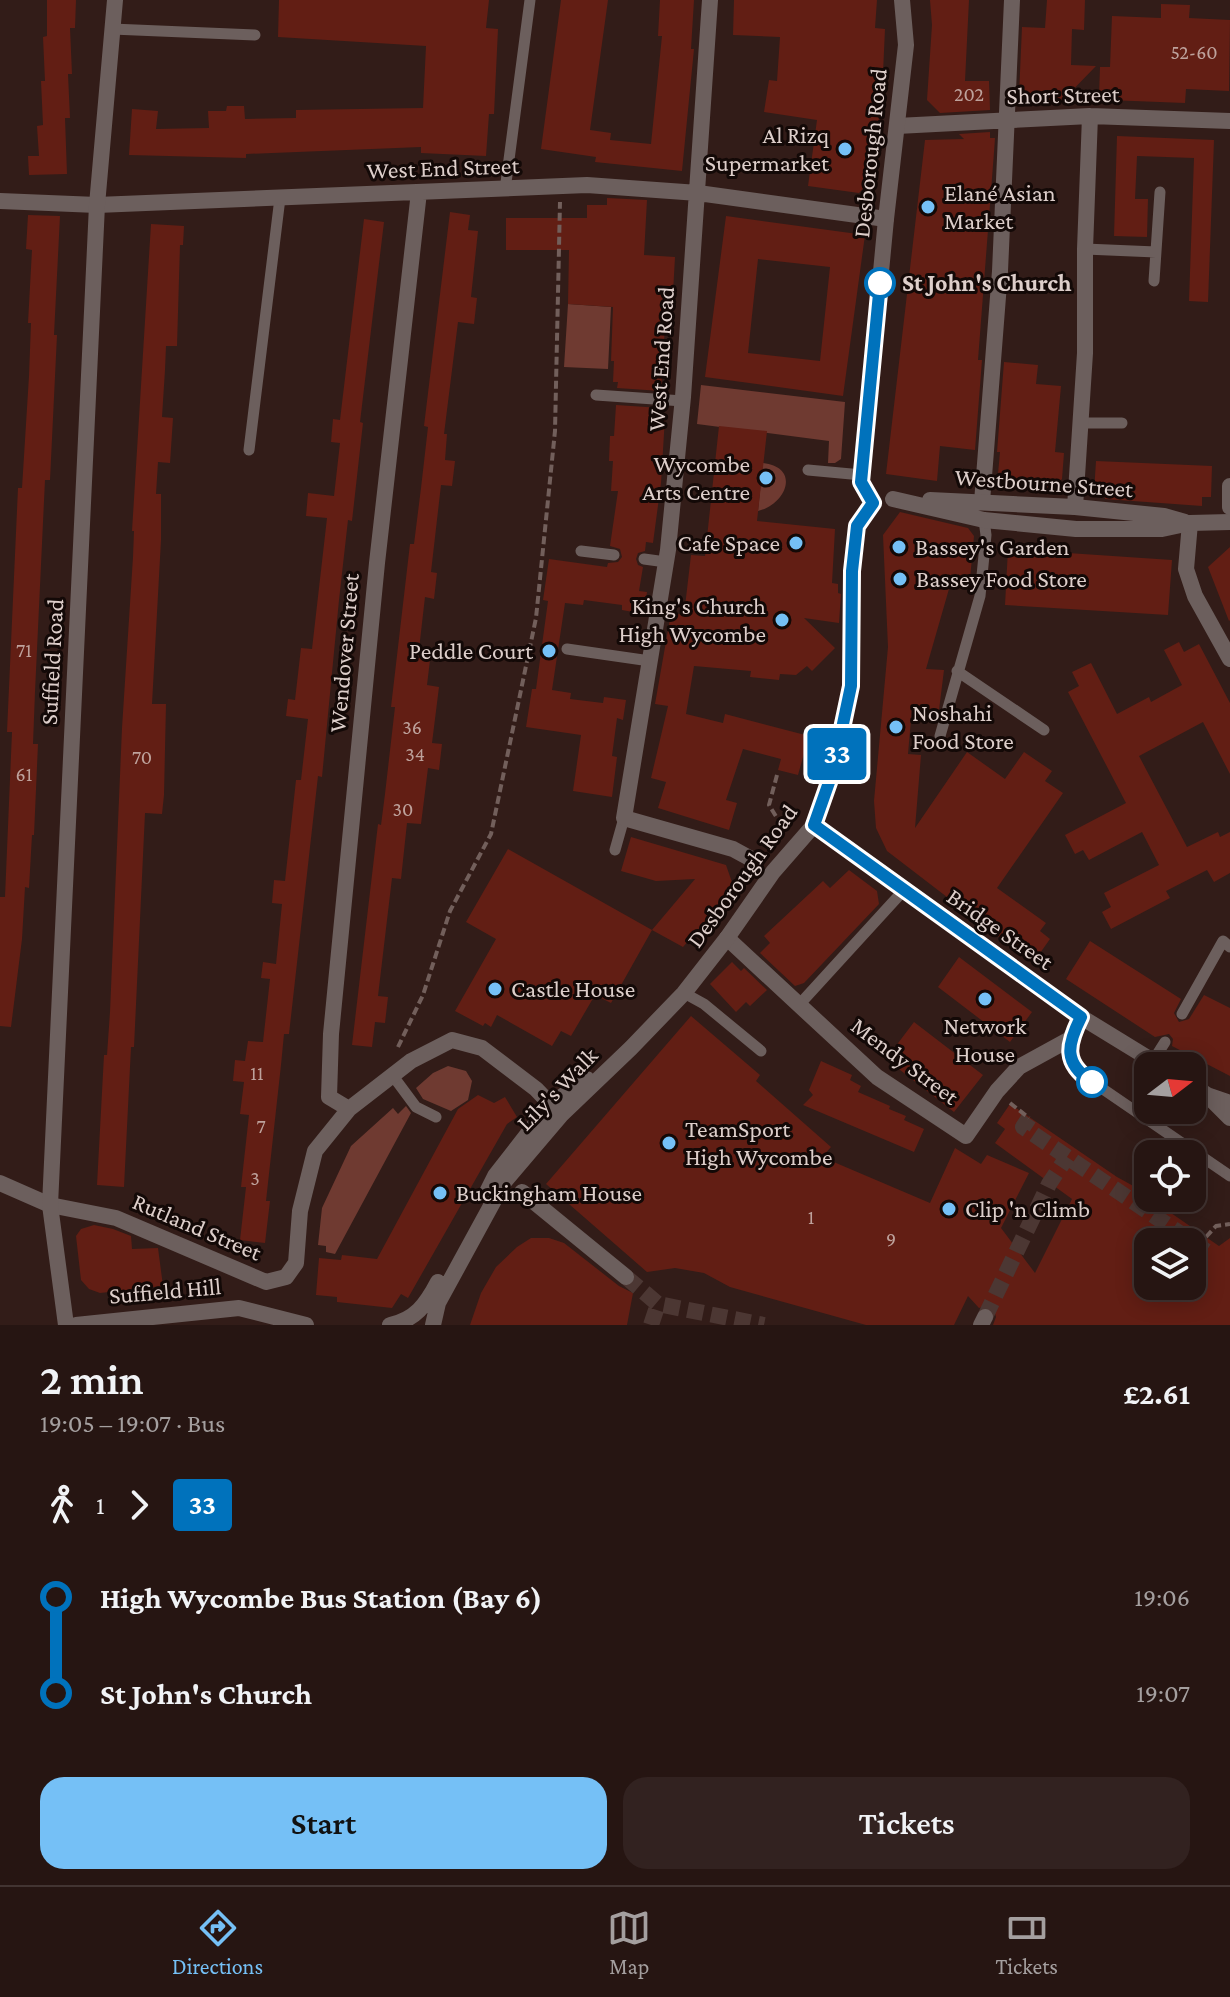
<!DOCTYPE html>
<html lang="en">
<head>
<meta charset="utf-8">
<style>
  :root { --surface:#261512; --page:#322220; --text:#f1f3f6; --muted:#a49f9f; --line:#423432; --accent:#75c0f6 }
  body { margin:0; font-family:"Crimson Pro",serif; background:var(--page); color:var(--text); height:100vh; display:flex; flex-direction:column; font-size:30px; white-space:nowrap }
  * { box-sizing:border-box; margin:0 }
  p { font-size:26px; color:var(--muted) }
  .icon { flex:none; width:44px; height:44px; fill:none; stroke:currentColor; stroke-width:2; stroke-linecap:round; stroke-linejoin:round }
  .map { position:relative; height:1325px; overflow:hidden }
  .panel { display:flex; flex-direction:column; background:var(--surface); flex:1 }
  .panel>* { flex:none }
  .badge { padding:0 16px; border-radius:6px; font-size:28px; line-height:52px }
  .needle { width:52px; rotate:74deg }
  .fabs { position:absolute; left:1134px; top:1052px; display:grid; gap:16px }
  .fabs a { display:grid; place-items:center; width:72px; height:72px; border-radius:16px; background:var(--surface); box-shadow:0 4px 20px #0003,0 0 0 2px var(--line); font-size:40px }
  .map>.badge { position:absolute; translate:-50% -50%; box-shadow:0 0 0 4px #fff }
  .legs { display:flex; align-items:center; gap:12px; height:88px; padding:0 40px; font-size:26px }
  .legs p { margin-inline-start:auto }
  .head { display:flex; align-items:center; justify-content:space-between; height:136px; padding:0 40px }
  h1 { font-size:44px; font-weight:600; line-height:60px }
  .action { display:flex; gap:16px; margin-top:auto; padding:16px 40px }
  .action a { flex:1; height:92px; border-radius:24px; background:var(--accent); color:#111; font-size:32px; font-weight:600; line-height:92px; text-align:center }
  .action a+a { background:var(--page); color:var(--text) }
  ul { padding:0 40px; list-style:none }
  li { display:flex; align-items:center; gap:28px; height:96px; font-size:30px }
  li i { display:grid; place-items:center; width:12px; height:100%; margin:0 10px; background:currentColor }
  li i::after { content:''; width:20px; height:20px; margin:-10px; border:6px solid; border-radius:50%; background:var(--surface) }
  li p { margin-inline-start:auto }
  li:first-child i { background:linear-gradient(#0000 50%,currentColor 0) }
  li:last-child i { background:linear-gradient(currentColor 50%,#0000 0) }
  .tabs { display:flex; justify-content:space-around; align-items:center; height:112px; border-top:2px solid var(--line); background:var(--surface); font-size:22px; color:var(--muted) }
  .tabs a { display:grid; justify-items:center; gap:4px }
  .tabs .active { color:var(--accent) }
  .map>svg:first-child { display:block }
  .green { fill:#6f3a31 }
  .building { fill:#621e14; fill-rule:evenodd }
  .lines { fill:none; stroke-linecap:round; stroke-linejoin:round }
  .pedestrian-tunnel { stroke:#4c3733; stroke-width:16; stroke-dasharray:16 8; stroke-linecap:butt }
  .path { stroke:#725f5b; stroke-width:4; stroke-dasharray:8 4; stroke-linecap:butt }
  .service { stroke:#6c5f5d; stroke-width:11 }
  .pedestrian { stroke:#6c5f5d; stroke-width:16 }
  .minor { stroke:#6c5f5d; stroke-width:16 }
  .tertiary { stroke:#6c5f5d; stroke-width:16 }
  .line-1-casing { stroke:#fff; stroke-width:18 }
  .line-1 { stroke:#0072bc; stroke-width:12 }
  .poi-dot { fill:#75c0f6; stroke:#130907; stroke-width:3 }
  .stop-1-dot { fill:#fff; stroke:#0072bc; stroke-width:4 }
  .labels { text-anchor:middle; stroke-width:6; stroke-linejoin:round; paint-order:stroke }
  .number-label { font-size:20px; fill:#bea29c }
  .street-label { font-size:24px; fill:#ddceca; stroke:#130907 }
  .poi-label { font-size:24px; fill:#ddceca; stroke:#130907; text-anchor:start }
  .stop-label { font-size:24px; font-weight:bold; fill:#ddceca; stroke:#130907; text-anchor:start }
</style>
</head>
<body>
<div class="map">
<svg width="1230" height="1325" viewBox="0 0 1230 1325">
  <rect width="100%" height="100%" fill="#321c18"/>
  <path class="green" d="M568,304L611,307L608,369L564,367Z
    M701,385L845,402L841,459L835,463H828L829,441L697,424Z
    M763,463C802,468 785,505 758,511Z
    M448,1066L466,1071L472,1081L468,1100L451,1111L423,1099L416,1088L433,1073Z
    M406,1106L411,1113L335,1254L326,1252V1246L318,1245L322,1208L351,1146L393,1108L398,1114Z"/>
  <path class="building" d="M47,0H76L75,28H70L72,74H68L70,118H65L67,174L29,175L28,156H39L37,126L43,125L41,81H45L43,37L47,36Z
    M279,0H489L486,28L498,29L494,114H489L486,156L421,153V147L246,154V158L129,155L132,109L158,111L156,129L209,128L208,111H226L227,106H244L245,119L296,118V110L423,108L426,46L278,37Z
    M561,0H608L590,130L611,133L610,140L651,144L662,36H658L660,0H694L691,49H694L682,171L595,162L596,157L541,149Z
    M734,0H877L875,28L885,29L882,95L884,96L872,179L859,193L808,186L817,120L764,112L769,80L777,81L780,37L733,35Z
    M930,0H969L965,81H989L990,110L940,113L927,100L932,25Z
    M1047,0H1085L1084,30L1072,29L1071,65L1096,66L1063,100L1025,101L1019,95L1022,27L1045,28Z
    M1161,4L1190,5L1189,18L1230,20L1229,91L1186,89L1185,103L1108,100L1109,97L1099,96L1100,67H1110L1112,16L1161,18Z
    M990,132V138H995L994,152L978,360H982L975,450L940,446L937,481L886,474L925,140L964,139L959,134Z
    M1117,136L1214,140L1208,302L1189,301L1194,158L1137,156L1135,199H1148L1147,237L1114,236Z
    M607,198L647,200L644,255L675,257L672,311L666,310L661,391L617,388L618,382H613L614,361H611L613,307L568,304L569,250H506V218H587V205H607Z
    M450,212L470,215L468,230L478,231L471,297L477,298L474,324L458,322L444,434H447L445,460L455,461L452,486L441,485L431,572L437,573L434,599L425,597L418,658L430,660L427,685L439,687L432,743L442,744L439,770L428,768L421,824L407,823L401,879L392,878L378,996L388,997L385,1023L375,1022L372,1047L352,1045L378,824L381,825L385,794L395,707H391L410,544H414L421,488L428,427L424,426Z
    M28,215L60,216L54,335H57L50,480H45L35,692L33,744H38L34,835H32L29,888L25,887L22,939L11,1027L0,1026V897H5L12,732H7L18,488H22L29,376L31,323H28L32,250L26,249Z
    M726,216L865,235L843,396L705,377ZM758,259L830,267L820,361L748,353Z
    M364,219L384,222L360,422L363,423L352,521L348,520L339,600L322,777L318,776L289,1034H284L281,1065L266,1201H270L265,1243L240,1240L246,1187H241L249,1115L240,1114L244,1082L233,1081L235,1060L245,1061L248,1041L263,1042L270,979L261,978L263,962L276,964L282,904L272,903L274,880L285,881L296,780H301L308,719L286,716L288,699L295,700L301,648L312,649L327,518L306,516L308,493L334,496L340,443L331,442L333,419L340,420Z
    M151,224L184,226L183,245H180L177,346H166L165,370L162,417L173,418L170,463L158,462L156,494H161V540L152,704H166L164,795L162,814L145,813L134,1047H131L124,1187L97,1185L104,1055H107L110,1012L122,728L133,557L134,531H132Z
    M1004,362L1038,365L1036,384L1061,386L1055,452L1064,453L1062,479L1051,489L1007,485L998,474L1000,452H997Z
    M616,405L661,408L660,416L665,417L661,483L653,543L646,542L645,551L638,553L636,559L638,565L643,567L639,591L647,592L644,614L622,610V605L584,600L583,605L565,603L552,690L571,693L570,699L603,703L604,697L626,700L623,720L617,718L612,756L617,757L612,797L573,791L581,735L526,727L532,689H536L548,601L543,600L549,559L607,567L608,563L618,562L622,557L620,549L610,546L618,491H611L613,461H609L610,436H614Z
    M719,426L767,431L757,521L835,529L832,583L838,584V593L841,594L839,623L804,618L835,648L812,671L807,666L796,675L780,674L779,680L750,677L751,671L694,666L686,714L723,723L725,714L809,736L798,775L778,770L781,759L743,749L726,800L737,803L729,830L658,808L666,782L651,778L668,706L655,704L671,613L684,615L691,555L705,556Z
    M1096,461L1212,466L1211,497H1202V506L1105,499V493L1094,492Z
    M900,512L968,528L974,536L970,579L953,575L926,669L944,670L939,710L912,708L908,754L921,755L915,828L967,752L1005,779L1024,752L1052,771L1045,781L1063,793L997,888L1046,923L1040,931L1050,939L1033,963L887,851L876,828L874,801L888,647L883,535Z
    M1230,547V620L1229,621L1208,567Z
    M1008,549L1172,560L1168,615L1005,605Z
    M1179,642L1184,652L1199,644L1230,703V774L1203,722L1139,756L1187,847L1218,832L1220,837L1230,832V873L1214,882L1207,870L1166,891L1170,898L1111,929L1102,912L1111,907L1104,893L1159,865L1142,832L1089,860L1083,850L1075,854L1065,835L1126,803L1068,692L1079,686L1072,672L1091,663L1117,714L1149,697L1151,702L1182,685L1164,650Z
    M631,837L726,865L734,888L683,947L652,930L695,879L656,881L621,871Z
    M508,849L652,930L611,1003L595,995L571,1036L561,1031L552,1046L497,1015L491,1027L485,1023L483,1026L455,1011L496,939L466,922Z
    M849,870L877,891L879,904L804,983L795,986L760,953L770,943L764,936L823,881L830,888Z
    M1090,941L1181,999L1174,1013L1179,1022L1189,1019L1204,995L1230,1008V1076L1172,1046L1173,1039L1169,1034L1155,1037L1066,979Z
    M959,957L1032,1012L1010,1042L938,987Z
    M732,962L741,971L744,968L767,990L750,1006L746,1002L736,1012L710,984Z
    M691,1016L760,1075L756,1081L831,1147L822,1157L930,1203L955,1148L981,1164L987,1155L1029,1173L1001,1228L1035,1273L1072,1199L995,1143L1005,1129L997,1123L1010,1104L1117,1177L1148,1194V1198H1156L1174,1208L1171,1213L1219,1246L1230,1238V1325H993L996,1317L994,1310L985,1306L979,1308L968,1296L954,1325H866L730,1287L704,1273L675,1268L647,1272L546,1184ZM1148,1242H1192V1286H1148Z
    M914,1022L983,1075L954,1112L886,1059Z
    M821,1061L852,1075L850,1080L861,1086L858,1092L890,1106L889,1109L906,1116L904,1120L924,1129L914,1152L803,1105L813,1095L809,1090Z
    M478,1095L494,1103L505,1097L517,1117L507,1124L408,1298L401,1294L392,1308L337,1302V1297L316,1295L319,1258L341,1260L342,1255L377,1259L458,1109Z
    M94,1225L113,1229L131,1236L132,1249L158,1248L163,1286L100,1293L89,1289L81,1280L76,1236L81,1229Z
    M531,1238H549L564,1243L619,1286L633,1293L627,1325H470L481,1293L496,1267L517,1247Z"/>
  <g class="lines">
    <path class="pedestrian-tunnel" d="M1029,1118L1023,1127L1209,1253
      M626,1277L658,1304L764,1325
      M985,1317L1049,1184L1067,1157
      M651,1325L658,1304"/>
    <path class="path" d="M777,775L769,805L785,831
      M398,1047L423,995L450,911L491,834L536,618L555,431L560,202
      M1010,1103L1029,1118
      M1206,1237L1216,1226L1230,1224"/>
    <path class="service" d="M112,29L255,35
      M505,190L530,0
      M1085,249L1156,252
      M1154,281L1160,192
      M596,395L683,401
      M1080,423H1122
      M249,450L280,198
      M808,470L862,475
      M581,551L614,555
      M644,559L666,562
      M567,649L650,661
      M957,671L1044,730
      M940,736L980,596L986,535L984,520
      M615,850L624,818
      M684,993L704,1004L761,1051
      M798,1006L904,890
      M1182,1014L1223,941L1230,947
      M1070,1039L1071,1059L1078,1072L1230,1176
      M1153,1061L1165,1042
      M393,1076L416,1107L436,1117"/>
    <path class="pedestrian" d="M522,1192L626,1277
      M981,1325L985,1317"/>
    <path class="minor" d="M710,0L683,397L668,550L624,818L733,849L755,861
      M897,126L1090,116L1230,121
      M0,201L97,205L587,185L698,193L886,219
      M1230,486V507
      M982,502L1000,271L1012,0
      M1075,507L1085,353V249L1090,116
      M1190,523L1186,569L1195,596L1230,659
      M814,825L1081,1017L1161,1066
      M727,938L877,1077L966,1136L997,1091L1019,1067L1070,1039L1081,1017
      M1192,1085L1207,1095L1230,1103
      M1211,1099L1230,1118
      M349,1109L329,1097L331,1034L377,563L419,192
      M0,1183L50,1205L116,1218L266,1282L286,1277L296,1263L300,1211L315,1151L349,1109L411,1061L452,1040L482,1048L536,1089L558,1112"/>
    <path class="tertiary" d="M893,499L984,520L1076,529H1162L1190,523L1230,522
      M930,500L1075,507L1164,516L1185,522
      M487,1192L495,1176L551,1104L587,1079
      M66,1325L50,1205L97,205L115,0
      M76,1325L239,1308L306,1325
      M390,1325C415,1320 426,1305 438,1282
      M433,1325L438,1303L504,1182L561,1115L631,1048L684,993L727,938L773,872L814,825L833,771L851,686L852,571L857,526L873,503L861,482L886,219L906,45L902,0"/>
  </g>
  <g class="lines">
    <g class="line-1-casing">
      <path id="line-1" d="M880,283L861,482L873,503L857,526L852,571L851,686L833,771L814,825L1081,1017C1067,1045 1063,1063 1092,1082"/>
    </g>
    <use href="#line-1" class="line-1"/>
  </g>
  <g class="poi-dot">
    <circle cx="845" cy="149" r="8"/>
    <circle cx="928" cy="207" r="8"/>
    <circle cx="766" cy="478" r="8"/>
    <circle cx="796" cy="543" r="8"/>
    <circle cx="899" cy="547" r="8"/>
    <circle cx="900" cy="579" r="8"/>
    <circle cx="782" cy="620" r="8"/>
    <circle cx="549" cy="651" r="8"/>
    <circle cx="896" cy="727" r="8"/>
    <circle cx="495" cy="989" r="8"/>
    <circle cx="985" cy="999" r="8"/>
    <circle cx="669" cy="1143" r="8"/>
    <circle cx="440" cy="1193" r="8"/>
    <circle cx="949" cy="1209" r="8"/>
  </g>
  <g class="stop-1-dot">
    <circle cx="880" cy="283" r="14"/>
    <circle cx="1092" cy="1082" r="14"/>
  </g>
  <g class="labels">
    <g class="number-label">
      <text x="1194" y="59">52-60</text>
      <text x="969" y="101">202</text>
      <text x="24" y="657">71</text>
      <text x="412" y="734">36</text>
      <text x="415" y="761">34</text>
      <text x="142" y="764">70</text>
      <text x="24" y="781">61</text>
      <text x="403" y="816">30</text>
      <text x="257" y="1080">11</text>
      <text x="261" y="1133">7</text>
      <text x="255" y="1185">3</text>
      <text x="811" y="1224">1</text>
      <text x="891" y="1246">9</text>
    </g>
    <g class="street-label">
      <text transform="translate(1063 95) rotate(-1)" y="8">Short Street</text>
      <text transform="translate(870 153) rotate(-84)" y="8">Desborough Road</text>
      <text transform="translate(443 168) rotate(-2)" y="8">West End Street</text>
      <text transform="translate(661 359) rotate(-86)" y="8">West End Road</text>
      <text transform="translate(1044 483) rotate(4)" y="8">Westbourne Street</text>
      <text transform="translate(344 653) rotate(-85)" y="8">Wendover Street</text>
      <text transform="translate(52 662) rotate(-87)" y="8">Suffield Road</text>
      <text transform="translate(742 876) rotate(-54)" y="8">Desborough Road</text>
      <text transform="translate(1000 929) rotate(35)" y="8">Bridge Street</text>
      <text transform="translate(905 1061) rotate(37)" y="8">Mendy Street</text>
      <text transform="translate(557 1089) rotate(-46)" y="8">Lily's Walk</text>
      <text transform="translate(197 1227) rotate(23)" y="8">Rutland Street</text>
      <text transform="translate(165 1291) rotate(-5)" y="8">Suffield Hill</text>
    </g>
    <g class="poi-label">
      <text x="829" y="143" text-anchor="end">Al Rizq<tspan x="829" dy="28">Supermarket</tspan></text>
      <text x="944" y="201">Elané Asian<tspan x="944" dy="28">Market</tspan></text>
      <text x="750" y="472" text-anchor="end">Wycombe<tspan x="750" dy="28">Arts Centre</tspan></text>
      <text x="780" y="551" text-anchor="end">Cafe Space</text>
      <text x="915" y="555">Bassey's Garden</text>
      <text x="916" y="587">Bassey Food Store</text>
      <text x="766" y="614" text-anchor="end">King's Church<tspan x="766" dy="28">High Wycombe</tspan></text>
      <text x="533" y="659" text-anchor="end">Peddle Court</text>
      <text x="912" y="721">Noshahi<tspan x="912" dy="28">Food Store</tspan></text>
      <text x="511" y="997">Castle House</text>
      <text x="985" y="1034" text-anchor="middle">Network<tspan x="985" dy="28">House</tspan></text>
      <text x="685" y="1137">TeamSport<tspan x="685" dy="28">High Wycombe</tspan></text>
      <text x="456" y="1201">Buckingham House</text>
      <text x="965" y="1217">Clip 'n Climb</text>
    </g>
    <g class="stop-label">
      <text x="902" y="291">St John's Church</text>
    </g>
  </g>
</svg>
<div class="fabs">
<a><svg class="needle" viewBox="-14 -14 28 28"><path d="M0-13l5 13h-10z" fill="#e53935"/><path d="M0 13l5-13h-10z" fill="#a49f9f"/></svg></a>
<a><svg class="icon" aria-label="locate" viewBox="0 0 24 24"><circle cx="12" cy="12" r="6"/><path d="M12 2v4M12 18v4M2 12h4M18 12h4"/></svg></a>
<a><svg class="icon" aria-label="layers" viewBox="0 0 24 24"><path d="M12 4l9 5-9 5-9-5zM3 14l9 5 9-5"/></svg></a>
</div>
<b class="badge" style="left:837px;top:754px;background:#0072bc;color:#fff">33</b>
</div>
<section class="panel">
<div class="head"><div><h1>2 min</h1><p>19:05 – 19:07 · Bus</p></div><b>£2.61</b></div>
<div class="legs"><svg class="icon" aria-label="walk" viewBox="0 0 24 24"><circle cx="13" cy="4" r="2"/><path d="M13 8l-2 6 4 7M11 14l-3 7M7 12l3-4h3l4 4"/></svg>1<svg class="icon" aria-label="forward" viewBox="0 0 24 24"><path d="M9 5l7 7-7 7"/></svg><b class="badge" style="background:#0072bc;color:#fff">33</b></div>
<ul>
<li><i style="color:#0072bc"></i><b>High Wycombe Bus Station (Bay 6)</b><p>19:06</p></li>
<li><i style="color:#0072bc"></i><b>St John's Church</b><p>19:07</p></li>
</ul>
<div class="action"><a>Start</a><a>Tickets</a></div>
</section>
<nav class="tabs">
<a class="active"><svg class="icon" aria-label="directions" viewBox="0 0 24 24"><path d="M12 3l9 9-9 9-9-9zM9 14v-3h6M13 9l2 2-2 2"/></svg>Directions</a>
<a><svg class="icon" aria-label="map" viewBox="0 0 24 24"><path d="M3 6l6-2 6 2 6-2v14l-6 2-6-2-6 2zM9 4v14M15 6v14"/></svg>Map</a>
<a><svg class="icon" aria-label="tickets" viewBox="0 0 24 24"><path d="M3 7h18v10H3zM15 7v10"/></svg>Tickets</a>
</nav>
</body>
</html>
